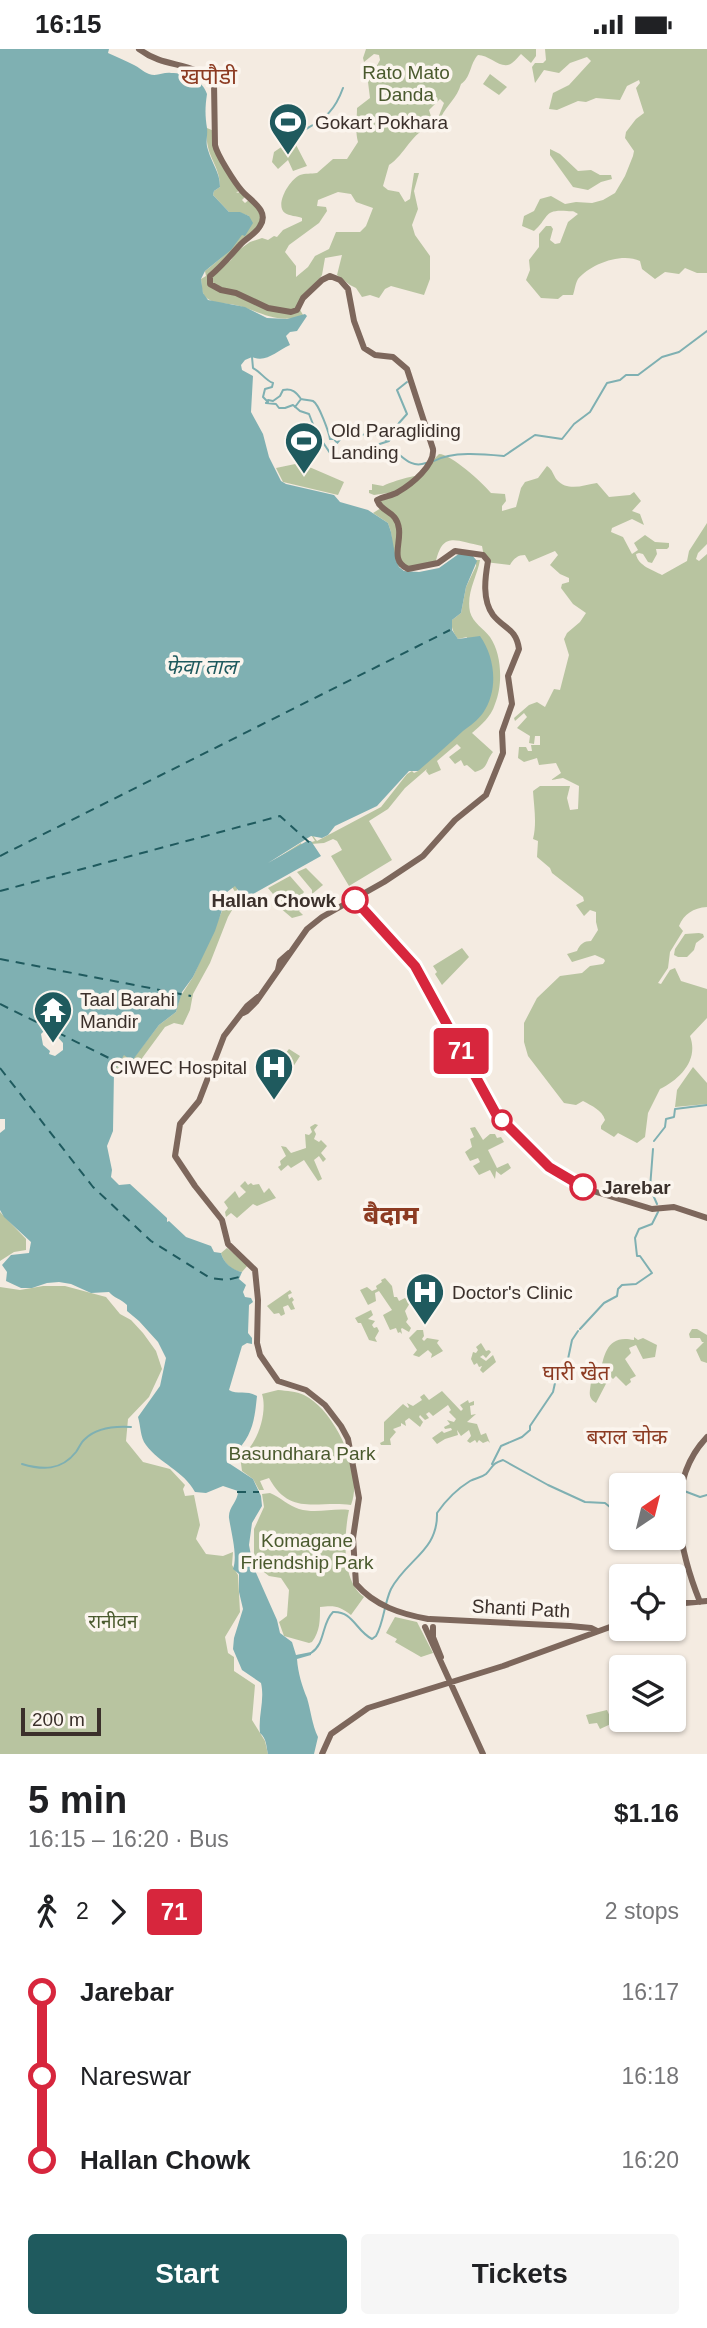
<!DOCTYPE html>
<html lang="en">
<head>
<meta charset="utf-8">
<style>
  :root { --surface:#fff; --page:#f6f6f6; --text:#202124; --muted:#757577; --accent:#1f5a5e }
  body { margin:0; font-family:Helvetica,"Noto Sans Devanagari",sans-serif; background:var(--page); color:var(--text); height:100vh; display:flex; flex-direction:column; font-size:26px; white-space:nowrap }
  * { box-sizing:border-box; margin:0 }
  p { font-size:23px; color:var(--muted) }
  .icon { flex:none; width:38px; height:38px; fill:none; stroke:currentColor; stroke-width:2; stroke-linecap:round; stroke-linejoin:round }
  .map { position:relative; height:1705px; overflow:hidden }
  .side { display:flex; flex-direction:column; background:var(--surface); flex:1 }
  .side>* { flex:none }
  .badge { padding:0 14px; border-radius:5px; font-size:24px; line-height:46px }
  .needle { width:46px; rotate:35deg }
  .tools { position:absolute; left:609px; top:1424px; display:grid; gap:14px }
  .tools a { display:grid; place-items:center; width:77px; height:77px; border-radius:7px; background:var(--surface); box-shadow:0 2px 5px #0004; font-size:35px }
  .scale { position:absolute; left:21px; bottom:18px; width:80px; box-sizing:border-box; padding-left:7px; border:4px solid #3b302b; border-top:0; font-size:19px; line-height:24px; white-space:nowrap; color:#3b302b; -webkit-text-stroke:5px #fbf5ee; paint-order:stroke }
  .map>.badge { position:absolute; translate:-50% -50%; box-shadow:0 0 0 4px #fff }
  .legs { display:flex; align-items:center; gap:10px; height:77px; padding:0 28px; font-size:23px }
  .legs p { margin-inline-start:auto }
  .overview { display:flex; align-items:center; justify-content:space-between; height:119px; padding:0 28px }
  h1 { font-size:38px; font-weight:700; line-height:52px }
  .primary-button { display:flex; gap:14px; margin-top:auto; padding:14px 28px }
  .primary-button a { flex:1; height:80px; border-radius:7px; background:var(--accent); color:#fff; font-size:28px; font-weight:700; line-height:80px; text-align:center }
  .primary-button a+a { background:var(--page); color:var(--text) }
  ul { padding:0 28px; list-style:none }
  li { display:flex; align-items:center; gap:24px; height:84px; font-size:26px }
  li i { display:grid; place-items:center; width:10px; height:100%; margin:0 9px; background:currentColor }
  li i::after { content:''; width:18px; height:18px; margin:-9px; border:5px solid; border-radius:50%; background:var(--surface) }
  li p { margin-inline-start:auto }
  li:first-child i { background:linear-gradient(#0000 50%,currentColor 0) }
  li:last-child i { background:linear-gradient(currentColor 50%,#0000 0) }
  .status { display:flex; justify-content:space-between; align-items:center; height:49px; padding:0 35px; background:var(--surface); direction:ltr }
  .status svg { height:19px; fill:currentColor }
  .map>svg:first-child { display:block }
  .green { fill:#b8c4a0; fill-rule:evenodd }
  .water { fill:#7fb0b2; fill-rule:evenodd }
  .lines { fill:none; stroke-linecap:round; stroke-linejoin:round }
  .stream { stroke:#7fb0b2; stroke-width:2 }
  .ferry { stroke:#1f5a5e; stroke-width:2; stroke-dasharray:9 7; stroke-linecap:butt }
  .major { stroke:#7d675c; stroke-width:6 }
  .line-1-casing { stroke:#fff; stroke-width:16 }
  .line-1 { stroke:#d7263d; stroke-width:10 }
  .stop-1-dot { fill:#fff; stroke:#d7263d; stroke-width:3.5 }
  .labels { text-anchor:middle; stroke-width:7; stroke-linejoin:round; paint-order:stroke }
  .park-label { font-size:19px; fill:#4a5a2e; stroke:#fbf5ee }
  .poi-label { font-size:19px; fill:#3b302b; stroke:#fbf5ee; text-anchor:start }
  .stop-label { font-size:19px; font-weight:bold; fill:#3b302b; stroke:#fbf5ee; text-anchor:end }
  .street-label { font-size:19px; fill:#3b302b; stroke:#fbf5ee }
  .water-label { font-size:21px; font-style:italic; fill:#1f5a5e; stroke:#fbf5ee }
  .neighbourhood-label { font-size:21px; fill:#8c3b22; stroke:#fbf5ee }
  .quarter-label { font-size:23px; fill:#8c3b22; stroke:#fbf5ee }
  .district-label { font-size:26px; font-weight:bold; fill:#8c3b22; stroke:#fbf5ee }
</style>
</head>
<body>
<div class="status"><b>16:15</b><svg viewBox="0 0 49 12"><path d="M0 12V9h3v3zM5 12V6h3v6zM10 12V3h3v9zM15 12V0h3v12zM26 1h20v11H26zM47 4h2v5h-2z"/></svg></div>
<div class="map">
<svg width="707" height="1705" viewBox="0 0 707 1705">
  <rect width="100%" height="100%" fill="#f4ebe1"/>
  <path class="green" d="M366,0H536V7L531,14L521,5C518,8 516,11 512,14C502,22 490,6 478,6C470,14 471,29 461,35C457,49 447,56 441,68L438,69L444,54L440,50L429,61L433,74L431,78C412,82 405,106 389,116L383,137L388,141L399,143L405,153L410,150L414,124H419L414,142L418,160L412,176L415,186L430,207V230L424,246L391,237L385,240L379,249L370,246L362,248L356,239L350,236L337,226L342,206L325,209L322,226L298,257L303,266C278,277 258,261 235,256C227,254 214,255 208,250C201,246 202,237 201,230L206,227L205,222C228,204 239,195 249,167L238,163H229L213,146L214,142L220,138C220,114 204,108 207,79L214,82V97L240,141L236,144L242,143L246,147L242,151L245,154L250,150L261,164V174L207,227H211L231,211L236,203L250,193L262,189L268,191L274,187L277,188L283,181L302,172V169C297,167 289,167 285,164C274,156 290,130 300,126C305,124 311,125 317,124L333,110H347L358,93C355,83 357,69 357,59L370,49L368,33L380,11L379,6L374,5L364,13L363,9ZM338,143L351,145L356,153L373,159L366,177L360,183H336L329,200L315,207L308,218L296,228V217L285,203L289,196L319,174L327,162L326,158L317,157L318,151Z
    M545,0H707V224H697L685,219L679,225L665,223L655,230L642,220L640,212C622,203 590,215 578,230C575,235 575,241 573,246H563L558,250L541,249L526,231L530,221L529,211L539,198V185L546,177H551L553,180L550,191L555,195L560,194L568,173L578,165C571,161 576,163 567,162C543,160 549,169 534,182L522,177L524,167L534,162L540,150L551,147L565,155L576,153L592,154L603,151L615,144L625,127L633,107L634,102L625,89L626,83L636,70L644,64L636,39L640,34L639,31L627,37L620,51L596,49L586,53L578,52L557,61L549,60L553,44L569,36L591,12L587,8L570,14L559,24L544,21L535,34L532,18L535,14H543L546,11Z
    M490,25L507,38L499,46L483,35Z
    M293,90L307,117L293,122L288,111L278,120L272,113L274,103Z
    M550,100L560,105L578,122L591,121L600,126H611L612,130L601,133L588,141L573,138L550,106Z
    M439,405C451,405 483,434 491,444L505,445L506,452L502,457V462L516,458L521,439L525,433L538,429L547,417C553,421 553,426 557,431C568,443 584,436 597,434L609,448L630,446L634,443L641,452L632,462L640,465L644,476L632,470L612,479L611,483L623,488L632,505L638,501L634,494L645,486L655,493L669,494V498L667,500H656L657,505L652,514L648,513L643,505L639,504L636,505C638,517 653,521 662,526L687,512L689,502L707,474V495L698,504L696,510L699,512L707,505V858C693,859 684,865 679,877L683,882L670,903L668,919L658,934L661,935L670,921L675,919L681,932L707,940V969L690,987C699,1011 680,1030 660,1040L648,1064L645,1088L637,1094L618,1084L614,1088L601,1080V1077L605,1071C602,1061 592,1057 583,1052L576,1056L564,1054L528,1007L524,993V974L537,949L560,927L582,924L590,917L603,915L605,912L604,910L595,906L572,913L567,905L577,902C580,895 584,892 591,892L598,881L596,873V863L590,861L584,867L576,856L584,852L583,848L552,824L550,819L537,808L538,792L533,790C537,774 534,758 533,742L540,737H570L567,749L570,761L578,760L579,737L563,729L551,731L561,724L556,714L539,716L537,709L524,713L518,709L519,698H526L528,702H532L531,696H540V687H535L534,695L529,694L530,687L517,679L527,668L524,664L515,672L514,669L529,656L537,653L545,658L554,640L560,641L569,606L564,590L567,584L580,573L586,564L573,555L561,539L562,535L569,533V529L560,525L550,516L558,506L555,502L529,513L525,506C518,506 514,509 510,516L485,513L482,497C456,492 443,482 436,512L408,518H399L393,503L391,483L388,474L373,464L381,459L380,452L388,444L374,446L369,444V441H372V435L383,437C388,434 412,426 418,427Z
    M300,414L344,433L338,446L283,433L276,419Z
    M476,511H480C477,528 466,544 470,563C473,574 483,579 490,588C502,605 503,636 495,655C491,668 481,676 472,684L493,703C485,713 489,719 475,723L467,716L464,717L461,711L455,715L449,708L461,699L457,695L437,712L441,721L429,726L426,722L427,720L405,739L388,760L369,772L392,811L349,837L331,807L342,801L337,792L333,790L324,794L311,795L237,840L239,849L228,868L210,914L193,945L190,961L183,976L174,974L165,978L129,1027L115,1018L124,1005L132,1011L159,976L176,963L180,948L193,928L226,853L231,855L238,847L232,838L301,794L302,796L315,792L307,779L317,792L381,758L407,725L412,722L414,724L418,722L467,588L458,590C453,583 451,579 452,571L461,564L466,538L476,517Z
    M306,819L323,836L312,845V841L297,823Z
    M290,827L304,843L301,847L303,851L299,854L302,858L299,862L303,866L292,869L279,858L282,849L278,844L273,845L268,839Z
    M699,884L703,885L704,888L696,894L694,901L687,908H678L674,906L675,900L685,885Z
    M462,899L469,908L442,936L435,925L437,923L433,917Z
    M289,1000L300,1007L291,1021L279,1012Z
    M693,1018L707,1034V1055L675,1058L677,1041Z
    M315,1075L318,1076L314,1081L316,1085L314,1090L319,1093L321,1091L327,1097L321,1104L326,1110L323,1113L319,1107L314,1111L322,1130L318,1132L304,1111L291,1119L288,1116L281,1122L278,1118L281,1116L280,1112L286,1107L281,1097L286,1098L291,1104L306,1099L305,1085L309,1086L312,1083L310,1078Z
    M475,1078L483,1091L490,1085H495L497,1089L501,1088L504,1093L488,1101L497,1119L508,1114L511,1119L501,1126L496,1122L495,1130L490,1121L479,1126L473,1117L480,1113L478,1109L470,1112L465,1103L472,1098L470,1090L474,1088L470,1079Z
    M245,1132L248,1136L251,1134L253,1136L259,1135L264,1144L269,1139L276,1149L257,1157L253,1155L237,1169L231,1164L226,1168L225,1163L228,1159L224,1153L235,1142L239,1149L246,1143L240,1137Z
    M0,1163L26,1190V1201L14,1203L0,1212Z
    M227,1199L248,1216L242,1223C232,1222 223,1213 221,1204Z
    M385,1229L392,1237L394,1248H397L399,1252L405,1249L410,1254L405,1262L408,1270L406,1273L411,1279L409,1283L402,1279L401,1280L402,1285L400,1283L398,1284L396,1279L390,1281L383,1266L392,1261L379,1242L375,1244L376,1252L368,1256L360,1241L367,1238L372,1242L377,1240L376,1237L382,1233L381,1231Z
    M43,1237H65L106,1248L120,1265L131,1271L143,1284L156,1302L162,1320L149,1348L128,1370L126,1392L143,1413L170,1420L185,1436L183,1440L185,1447L194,1446L200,1476L196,1490L206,1505L223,1507L233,1503L232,1516L238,1526L240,1563L225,1588L228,1604L234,1608V1622L255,1636L252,1671L265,1692L268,1705H0V1238L20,1241Z
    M290,1241L292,1244L288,1246L289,1250L292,1248L294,1251L292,1253L295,1260L291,1261L288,1256L283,1258L285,1265L281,1267L279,1264L274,1265L267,1257Z
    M371,1261L373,1266L368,1270L375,1272L372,1276L374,1279L377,1278L379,1282L375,1289L377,1293L369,1291L361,1274H358L355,1269Z
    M692,1280H697L707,1286V1314L701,1312L696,1301L704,1293H702L700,1289H690L689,1285Z
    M417,1281H423L424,1287L422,1290L424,1292L427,1289L439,1291L437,1294L443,1302L431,1309L432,1305L428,1301L419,1308L413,1306L417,1301L409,1289Z
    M634,1288L638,1291L643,1289L657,1296L655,1308L643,1310L636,1296L629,1299L631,1304L625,1310L636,1327L630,1330L631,1333L626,1337L616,1327L613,1330L610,1327L596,1354C586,1348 591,1341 591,1331L600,1325C604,1304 608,1285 634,1291Z
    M481,1294L486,1302L489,1301L491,1303L486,1309L483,1306L480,1308L486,1312L493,1306L496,1313L483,1324L480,1321L482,1317L479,1318L477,1314L474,1316L471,1310L473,1303L476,1304L478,1301L476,1298Z
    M278,1341C287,1342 296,1342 304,1346C335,1361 364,1424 351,1456C318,1451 290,1468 269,1429L260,1432L264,1441H259L253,1430L242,1422L240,1407C257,1398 268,1363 262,1345Z
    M442,1342L461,1362L463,1360L460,1356L468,1351L469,1354L474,1352V1356L470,1357L471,1366L476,1365L467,1373L477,1375L481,1386L486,1384L490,1394L488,1392L483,1394L479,1391L477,1394L475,1391L470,1394L467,1392L471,1387L469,1381L461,1387L457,1381L458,1386L445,1390L437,1395L432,1389L442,1382L444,1384L452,1381L451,1379L445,1380L444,1378L450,1375L447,1371L454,1373L456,1370L449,1363L451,1361L448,1356L433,1367L429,1363L426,1365L429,1369L425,1371L420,1366L419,1368L423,1373L420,1378L409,1369L405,1372L406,1377L401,1374V1377L393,1380L396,1383L390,1390L391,1396H381L380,1394L384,1392V1373L403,1355L408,1359L409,1358L407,1354L413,1357L422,1351L420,1348L424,1345L429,1351Z
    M270,1444C280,1448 289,1457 299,1460C316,1465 332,1459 349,1461C344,1486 341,1532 364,1548L351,1566C340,1557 334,1556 320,1558C320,1572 320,1582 312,1593L309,1594L284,1587L279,1573L287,1567L289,1541L281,1529L269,1527L260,1520L254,1512V1480L264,1458L262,1445Z
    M395,1568L417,1573L433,1604L421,1608L395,1593L397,1590L386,1584Z
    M607,1661L613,1674L600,1680L597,1674L589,1675L586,1666Z"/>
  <path class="water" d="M0,0H109L108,4C117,8 126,12 134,16C139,18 143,23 149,25C157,28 163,23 171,24C186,24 202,30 207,45C205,58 205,67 207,79C208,87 205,93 208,101C212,115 220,123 220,138L214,142L213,146L229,163H240L249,167L253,174L245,187L242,186L231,201L205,222L201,230L203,244L208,251L245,258L267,269L287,270L305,265L307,267L297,282L290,283L286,287L290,296C276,302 267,314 252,308L245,311L241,316L242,321L253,327L251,363L263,385L269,408L281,432L286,435L334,446L340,453L368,461L388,474L391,483L396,511L399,518L404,522L419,523L439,519L460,504L472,506L477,512L466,538L461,564L452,571V581L458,590L480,587C495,608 499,641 483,664C478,671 470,677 463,682C448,696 433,709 418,722H409L377,757L335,777L328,786L322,789L311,787L268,814L307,792H311L321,807L253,845L243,848L235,837L223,846L226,849L215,882L193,928L182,943L176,963L159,976L132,1012L124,1006L114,1022L113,1082L107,1097L112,1121L111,1128L119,1136L130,1135L167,1169V1173L169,1172L186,1188L211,1197L214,1203L221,1204C223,1213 232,1221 242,1223L239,1230L246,1236L243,1243L245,1248L251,1249L253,1253L249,1256L248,1284L252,1289V1295L247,1294L242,1297L229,1341C237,1346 248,1341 257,1347C255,1365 254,1381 242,1396C237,1402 230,1405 227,1413L253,1430L261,1447L262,1457L252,1474L249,1496L253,1517L277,1571L280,1584L292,1593L296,1606L311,1603V1606L297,1610C298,1624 302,1637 307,1649C311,1662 312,1676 318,1688L314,1705H268C266,1697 267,1690 260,1684C258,1666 265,1652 261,1634L242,1621L233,1600L234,1589L243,1560L239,1543V1525L233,1520C238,1507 231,1483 229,1469C228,1458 238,1453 238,1442L223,1437L206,1444L195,1443C184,1422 159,1414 146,1396C140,1388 141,1378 138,1368L160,1337L166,1309L158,1293L139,1272L127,1262V1256C121,1250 114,1249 109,1243L91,1244L71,1235L59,1233L47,1234L32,1239H21L6,1232L7,1223L2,1216L11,1206L29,1204L31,1193L4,1168L0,1161V1084L5,1080V1070H0ZM45,981L46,985L54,984L63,994V1001L55,1007L49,1005L50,1002L43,996L41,985Z
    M284,389L295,392L300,389L322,398L319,405L301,398L286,401Z"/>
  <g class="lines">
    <path class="stream" d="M282,97C289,88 296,86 306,80C326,69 335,61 343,39
      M252,308L253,319C261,323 265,331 273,334L272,338L265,340L263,348L268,353L266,354L276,355L279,359H285L293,356L300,362L309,365L316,383L334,410L360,407L367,399L389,392L399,374L407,365L397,341L407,333
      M268,351L273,352L280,347L283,341C292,339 296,343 301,350
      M295,358L301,350C305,351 309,351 313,352C319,355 329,384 330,390H334L337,394L342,388C355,393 360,384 372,384C378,385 382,389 388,392
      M367,399L369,403L378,399L385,403L395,402C405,410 412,419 426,414
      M434,412C452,402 483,405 504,407L535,386L562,390L574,375L590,363L607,334L620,331L626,326H638L662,308L679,303L707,282
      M654,1092L665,1078L666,1070L674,1068L675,1060L707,1056
      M653,1100L650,1139L657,1155
      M580,1280L604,1254L617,1247L618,1240L622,1236L636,1235L652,1224L640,1207H637L635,1189L639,1180L652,1175L658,1163
      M22,1415C42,1421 61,1422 76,1403C79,1399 81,1393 85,1390C97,1378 115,1377 131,1378
      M492,1415L501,1397L522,1388L530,1381V1377L553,1343L557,1325L568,1310L572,1291L578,1282
      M674,1445L679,1440L700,1448L707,1446
      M311,1604C326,1594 321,1575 333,1563C353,1562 356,1582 372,1590L376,1587C384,1573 384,1555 391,1540C407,1510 438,1502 437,1464C446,1451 457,1440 470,1432C475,1429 481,1429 486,1425C494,1417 491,1415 503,1411L548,1436L585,1453L605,1454L621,1467"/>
    <path class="ferry" d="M0,807L450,581
      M0,842L280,767L310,794
      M0,910L191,947
      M0,955L119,1014
      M0,1019L93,1138L151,1192L210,1229L227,1231L243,1227
      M237,1443H259"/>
    <path class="major" d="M139,0C167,21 190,10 214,34L215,96C217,106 235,134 242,142C251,152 270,162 260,177C256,185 246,189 240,196C230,207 222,217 210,227V235L221,241L236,244L268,259L291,263L297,261L303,249L322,231L330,227L340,231L348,240L354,272L364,299L375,306L393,308L407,320L433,400C435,416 412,435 398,443C392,447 384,447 377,451C381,464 397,461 399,480C401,495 390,512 408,520L438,514L455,502L483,506L488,512C485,529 482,551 493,566C504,580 516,579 519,600L508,627L512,655L502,683L503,704L486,746L455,771L423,807L384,833L322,868L307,880L256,953L247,962L243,964
      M354,850L415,917L428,937L492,1060L549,1118L567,1130L593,1142L652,1160L674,1158L707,1169
      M278,921L280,912L289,904
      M258,948L247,957L224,987L199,1052L180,1075L175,1107L195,1137L222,1171L228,1195L255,1221L258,1251L257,1294L260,1306L278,1332L306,1341L325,1356L341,1377L348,1390L359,1449L353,1489L356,1535C375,1557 401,1565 428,1570
      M700,1553C679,1501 664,1433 707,1388
      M674,1555L707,1552
      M430,1570L570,1577L591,1579L597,1582
      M425,1578L483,1705
      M433,1578V1588L441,1608
      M322,1705L331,1685L368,1659L503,1617L621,1574"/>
  </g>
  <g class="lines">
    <g class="line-1-casing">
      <path id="line-1" d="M355,851L415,917L496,1065L549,1118L583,1138"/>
    </g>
    <use href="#line-1" class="line-1"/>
  </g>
  <defs>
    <g id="stadium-pin" transform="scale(2.0125)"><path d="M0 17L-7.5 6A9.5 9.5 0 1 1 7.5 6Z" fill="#1f5a5e" stroke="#fbf5ee"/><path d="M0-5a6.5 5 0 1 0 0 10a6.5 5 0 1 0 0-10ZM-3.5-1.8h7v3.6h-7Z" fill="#fff"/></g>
    <g id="temple-pin" transform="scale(2.0125)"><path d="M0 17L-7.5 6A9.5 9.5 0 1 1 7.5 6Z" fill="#1f5a5e" stroke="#fbf5ee"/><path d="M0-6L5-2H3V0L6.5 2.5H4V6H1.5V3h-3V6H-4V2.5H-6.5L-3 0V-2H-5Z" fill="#fff"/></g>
    <g id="hospital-pin" transform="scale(2.0125)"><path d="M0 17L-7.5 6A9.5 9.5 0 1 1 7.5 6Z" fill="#1f5a5e" stroke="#fbf5ee"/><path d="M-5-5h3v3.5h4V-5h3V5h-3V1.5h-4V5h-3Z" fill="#fff"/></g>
  </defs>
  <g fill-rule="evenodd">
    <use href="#stadium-pin" x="288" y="73"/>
    <use href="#stadium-pin" x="304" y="392"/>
    <use href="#temple-pin" x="53" y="961"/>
    <use href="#hospital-pin" x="274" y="1018"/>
    <use href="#hospital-pin" x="425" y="1243"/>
  </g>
  <g class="stop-1-dot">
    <circle cx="355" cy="851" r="12"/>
    <circle cx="502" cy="1071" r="9"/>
    <circle cx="583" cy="1138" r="12"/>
  </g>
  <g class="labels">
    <g class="park-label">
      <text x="406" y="30">Rato Mato<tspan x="406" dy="22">Danda</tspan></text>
      <text x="302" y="1411">Basundhara Park</text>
      <text x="307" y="1498">Komagane<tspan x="307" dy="22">Friendship Park</tspan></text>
      <text x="113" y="1579">रानीवन</text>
    </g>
    <g class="poi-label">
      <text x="315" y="80">Gokart Pokhara</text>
      <text x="331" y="388">Old Paragliding<tspan x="331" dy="22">Landing</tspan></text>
      <text x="80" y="957">Taal Barahi<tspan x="80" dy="22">Mandir</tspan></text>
      <text x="247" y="1025" text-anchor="end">CIWEC Hospital</text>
      <text x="452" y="1250">Doctor's Clinic</text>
    </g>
    <g class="stop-label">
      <text x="336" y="858">Hallan Chowk</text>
      <text x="602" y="1145" text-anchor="start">Jarebar</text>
    </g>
    <g class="street-label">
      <text transform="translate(521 1559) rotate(3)" y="7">Shanti Path</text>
    </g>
    <g class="water-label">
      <text x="201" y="625">फेवा ताल</text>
    </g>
    <g class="neighbourhood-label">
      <text x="576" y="1331">घारी खेत</text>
      <text x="627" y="1395">बराल चोक</text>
    </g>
    <g class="quarter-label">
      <text x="209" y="35">खपौडी</text>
    </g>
    <g class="district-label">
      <text x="391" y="1175">बैदाम</text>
    </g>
  </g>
</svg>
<div class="tools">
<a><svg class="needle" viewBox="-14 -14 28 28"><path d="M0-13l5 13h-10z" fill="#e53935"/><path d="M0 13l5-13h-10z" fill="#757577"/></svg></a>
<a><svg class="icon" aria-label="locate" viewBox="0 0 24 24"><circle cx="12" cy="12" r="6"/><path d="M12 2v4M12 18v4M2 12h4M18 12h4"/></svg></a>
<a><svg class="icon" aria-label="layers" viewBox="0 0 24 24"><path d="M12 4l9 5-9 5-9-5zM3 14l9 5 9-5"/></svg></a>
</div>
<div class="scale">200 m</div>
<b class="badge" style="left:461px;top:1002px;background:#d7263d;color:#fff">71</b>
</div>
<section class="side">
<div class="overview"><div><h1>5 min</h1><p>16:15 – 16:20 · Bus</p></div><b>$1.16</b></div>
<div class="legs"><svg class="icon" aria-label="walk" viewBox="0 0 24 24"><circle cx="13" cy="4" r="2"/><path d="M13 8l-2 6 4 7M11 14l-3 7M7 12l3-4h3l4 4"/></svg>2<svg class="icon" aria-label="forward" viewBox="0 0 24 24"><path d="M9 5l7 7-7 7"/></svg><b class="badge" style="background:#d7263d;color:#fff">71</b><p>2 stops</p></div>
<ul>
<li><i style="color:#d7263d"></i><b>Jarebar</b><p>16:17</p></li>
<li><i style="color:#d7263d"></i><span>Nareswar</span><p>16:18</p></li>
<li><i style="color:#d7263d"></i><b>Hallan Chowk</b><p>16:20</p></li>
</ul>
<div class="primary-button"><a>Start</a><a>Tickets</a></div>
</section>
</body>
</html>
